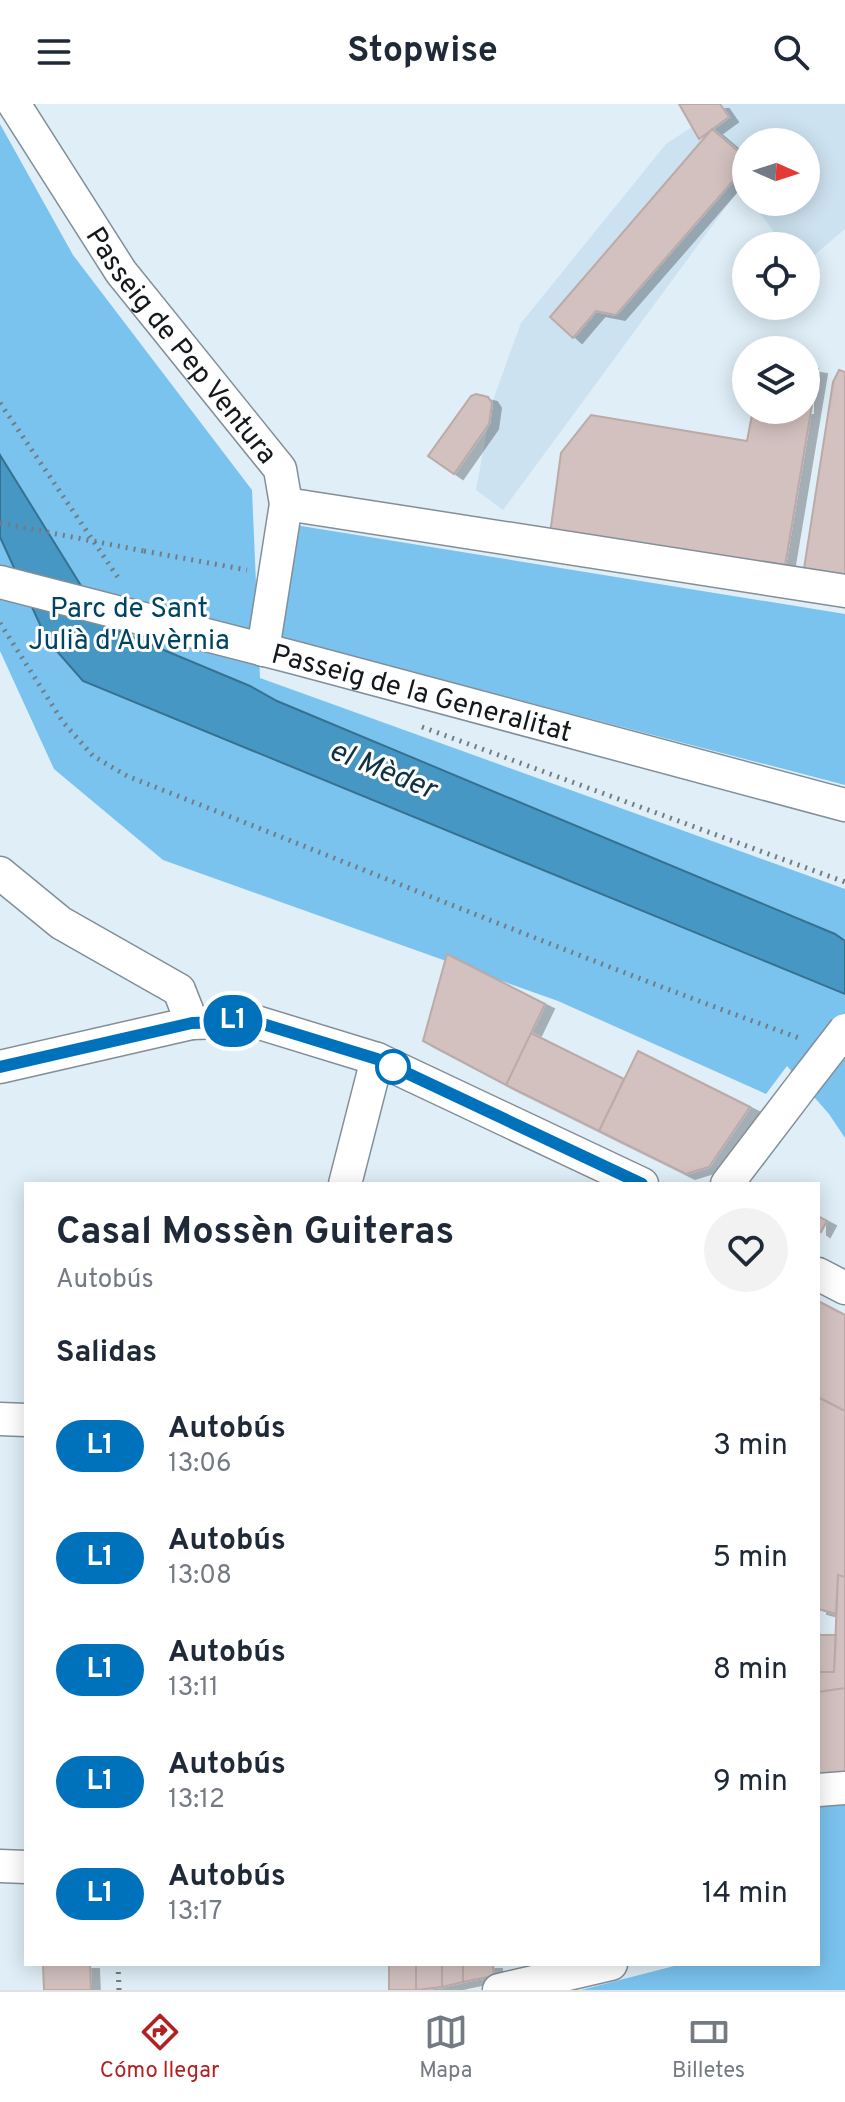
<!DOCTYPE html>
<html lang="es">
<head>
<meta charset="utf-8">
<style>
  :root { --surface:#fff; --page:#f2f2f3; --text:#1f2937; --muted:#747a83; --line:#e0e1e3; --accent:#b22122 }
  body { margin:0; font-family:Overpass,sans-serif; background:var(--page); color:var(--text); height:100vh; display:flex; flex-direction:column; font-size:30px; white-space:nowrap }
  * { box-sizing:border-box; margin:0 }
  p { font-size:26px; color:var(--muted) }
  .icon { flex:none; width:44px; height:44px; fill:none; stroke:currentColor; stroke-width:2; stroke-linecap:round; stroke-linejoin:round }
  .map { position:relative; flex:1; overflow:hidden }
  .panel { position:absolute; left:24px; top:1078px; width:796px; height:784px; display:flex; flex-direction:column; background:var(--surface); border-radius:0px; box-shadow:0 4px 20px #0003 }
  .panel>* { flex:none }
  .badge { padding:0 16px; border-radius:26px; font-size:28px; line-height:52px }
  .needle { width:52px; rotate:93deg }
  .tools { position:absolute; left:732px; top:24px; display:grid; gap:16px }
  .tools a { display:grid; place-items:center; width:88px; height:88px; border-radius:50%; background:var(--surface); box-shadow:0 4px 20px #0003; font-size:40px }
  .map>.badge { position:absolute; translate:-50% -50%; box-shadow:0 0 0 4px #fff }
  h2 { padding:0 32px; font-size:30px; line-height:72px }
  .round { display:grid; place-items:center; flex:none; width:84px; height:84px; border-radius:42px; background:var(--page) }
  .head { display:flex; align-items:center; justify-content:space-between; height:136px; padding:0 32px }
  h1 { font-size:38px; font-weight:700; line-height:60px }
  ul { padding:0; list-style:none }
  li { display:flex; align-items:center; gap:24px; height:112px; padding:0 32px }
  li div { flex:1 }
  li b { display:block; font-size:30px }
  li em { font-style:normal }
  li .badge { min-width:88px; font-weight:700; text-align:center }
  header { display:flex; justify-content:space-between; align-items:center; height:104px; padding:0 32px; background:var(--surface); font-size:36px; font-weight:700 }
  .menu { display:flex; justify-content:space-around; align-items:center; height:112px; border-top:2px solid var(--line); background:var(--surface); font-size:22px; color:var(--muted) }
  .menu a { display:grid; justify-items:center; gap:4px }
  .menu .selected { color:var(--accent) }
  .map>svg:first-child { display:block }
  .built { fill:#cde2f0 }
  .green { fill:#7ac3ef }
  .water { fill:#4797c5; stroke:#377192; stroke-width:2 }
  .building { fill:#d2c1bf; stroke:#bbaaa8; stroke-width:2; filter:url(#shadow) }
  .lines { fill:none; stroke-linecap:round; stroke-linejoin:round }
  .minor-casing { stroke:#828f98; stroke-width:35 }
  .path { stroke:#737c82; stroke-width:5; stroke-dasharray:2 6; stroke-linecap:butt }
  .minor { stroke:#fff; stroke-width:32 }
  .minor-bridge-casing { stroke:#828f98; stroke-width:35; stroke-linecap:butt }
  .path-bridge { stroke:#737c82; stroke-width:5; stroke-dasharray:2 6; stroke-linecap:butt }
  .minor-bridge { stroke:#fff; stroke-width:32 }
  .line-casing { stroke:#fff; stroke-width:18 }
  .line { stroke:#0072bc; stroke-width:12 }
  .stop-dot { fill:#fff; stroke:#0072bc; stroke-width:4 }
  .labels { text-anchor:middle; stroke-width:6; stroke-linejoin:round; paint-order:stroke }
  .street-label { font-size:28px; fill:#13181b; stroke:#fff }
  .park-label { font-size:28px; fill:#004464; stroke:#fff }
  .water-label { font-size:30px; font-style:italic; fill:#0d3145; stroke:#fff }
</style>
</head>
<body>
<header><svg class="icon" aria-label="menu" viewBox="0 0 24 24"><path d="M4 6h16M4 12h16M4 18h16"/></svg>Stopwise<svg class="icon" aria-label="search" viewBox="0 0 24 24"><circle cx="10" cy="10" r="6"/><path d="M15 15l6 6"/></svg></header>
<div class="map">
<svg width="845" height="1886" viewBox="0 0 845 1886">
  <defs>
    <filter id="shadow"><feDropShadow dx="9" dy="5" stdDeviation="0" flood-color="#0004"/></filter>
  </defs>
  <rect width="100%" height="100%" fill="#dfeef7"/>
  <path class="built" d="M678,0H845V125L806,158V142H785L751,98H806V38H746V91L740,84L503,406L476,386L492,299L521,219L666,40L692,23Z"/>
  <path class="green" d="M0,20L73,151L252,386L260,574L845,785V1034L829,1010L787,962L766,990L558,897L163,756L54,665L0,547Z
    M295,421L845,510V681L277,533Z
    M845,1694V1886H581L682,1860H818V1697Z"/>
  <path class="water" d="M0,351L106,522L250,582L277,597L835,830L845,837V890L83,577L47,536L0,433Z"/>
  <path class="building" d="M679,0H720L729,13L699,35Z
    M712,25L746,54V62L616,211L596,207L573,234L550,213Z
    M806,263L818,265L784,468L550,430L561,349L591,311L747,337L753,306H806Z
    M839,266L845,268V477L803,471L833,278Z
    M476,290L488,293L492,299L489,320L454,370L428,352L471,292Z
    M447,850L545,900L506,981L423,937Z
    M531,929L624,975L599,1027L506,981Z
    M638,947L750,1003L709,1063L686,1070L599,1027Z
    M818,1112L827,1117L821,1128L818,1126Z
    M818,1197L845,1211V1307L818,1293Z
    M818,1293L845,1307V1473L838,1471L836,1510L818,1505Z
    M838,1471L845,1473V1584L818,1588V1568H834Z
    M818,1531H836L834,1568H818Z
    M845,1584V1672L818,1674V1588Z
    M43,1860H90L91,1886H44Z
    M389,1860H416V1886H389Z
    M416,1860H442V1883L416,1886Z
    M442,1860H463V1878L442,1883Z
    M463,1860H493L494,1872L463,1878Z"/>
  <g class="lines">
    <g class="minor-casing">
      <g id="minor">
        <path id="s1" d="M14,0L121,168L280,365L286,400L263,546"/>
        <path d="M286,400L845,487"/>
        <path id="s2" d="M0,478L296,554L845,701"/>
        <path d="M0,769L61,819L179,886L192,919"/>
        <path d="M0,963L192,919L253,917L377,955L642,1080"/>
        <path d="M345,1080L377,955"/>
        <path d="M727,1080L804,979"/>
        <path d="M818,1170L845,1184"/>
        <path d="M0,1315L26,1316"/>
        <path d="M818,1686L845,1684"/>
        <path d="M0,1762L26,1763"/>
        <path d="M499,1886L611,1860"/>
      </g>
    </g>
    <path class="path" d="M0,299L119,475
      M144,447L247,466
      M0,519L63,618L93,652L127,672C352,760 575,853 802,935
      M422,623L845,778
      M118,1860L119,1886"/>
    <use href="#minor" class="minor"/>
    <g class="minor-bridge-casing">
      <path id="minor-bridge" d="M804,979L845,926"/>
    </g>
    <path class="path-bridge" d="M0,419L144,447"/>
    <use href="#minor-bridge" class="minor-bridge"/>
  </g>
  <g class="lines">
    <g class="line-casing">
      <path id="line" d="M0,963L192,919L253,917L377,955L642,1080"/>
    </g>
    <use href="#line" class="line"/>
  </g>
  <circle class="stop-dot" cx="393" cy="963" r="16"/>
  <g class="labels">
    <g class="street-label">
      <text dy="10" stroke="none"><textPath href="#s1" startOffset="294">Passeig de Pep Ventura</textPath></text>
      <text dy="10" stroke="none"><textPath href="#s2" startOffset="436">Passeig de la Generalitat</textPath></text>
    </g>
    <g class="park-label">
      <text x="129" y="513">Parc de Sant<tspan x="129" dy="32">Julià d'Auvèrnia</tspan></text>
    </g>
    <g class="water-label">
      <text transform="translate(383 665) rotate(22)" y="10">el Mèder</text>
    </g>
  </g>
</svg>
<div class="tools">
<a><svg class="needle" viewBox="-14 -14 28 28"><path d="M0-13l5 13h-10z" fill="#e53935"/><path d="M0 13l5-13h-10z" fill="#747a83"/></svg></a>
<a><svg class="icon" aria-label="locate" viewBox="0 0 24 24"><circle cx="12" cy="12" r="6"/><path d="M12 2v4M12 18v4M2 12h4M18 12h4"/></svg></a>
<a><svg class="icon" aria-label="layers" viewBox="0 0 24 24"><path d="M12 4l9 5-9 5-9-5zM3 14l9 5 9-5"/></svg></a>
</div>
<b class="badge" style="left:233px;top:917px;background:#0072bc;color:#fff">L1</b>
<section class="panel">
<div class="head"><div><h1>Casal Mossèn Guiteras</h1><p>Autobús</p></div><a class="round"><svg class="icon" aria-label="heart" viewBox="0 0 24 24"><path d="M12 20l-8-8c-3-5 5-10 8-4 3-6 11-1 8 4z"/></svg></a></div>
<h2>Salidas</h2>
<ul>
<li><span class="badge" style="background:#0072bc;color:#fff">L1</span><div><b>Autobús</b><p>13:06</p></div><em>3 min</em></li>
<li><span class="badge" style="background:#0072bc;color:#fff">L1</span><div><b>Autobús</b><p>13:08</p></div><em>5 min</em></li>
<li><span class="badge" style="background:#0072bc;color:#fff">L1</span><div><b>Autobús</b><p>13:11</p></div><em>8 min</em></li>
<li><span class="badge" style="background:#0072bc;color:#fff">L1</span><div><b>Autobús</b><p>13:12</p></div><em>9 min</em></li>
<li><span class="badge" style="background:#0072bc;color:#fff">L1</span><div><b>Autobús</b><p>13:17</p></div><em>14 min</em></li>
</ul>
</section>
</div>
<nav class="menu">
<a class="selected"><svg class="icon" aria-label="directions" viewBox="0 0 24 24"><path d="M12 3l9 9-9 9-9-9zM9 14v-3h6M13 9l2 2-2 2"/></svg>Cómo llegar</a>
<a><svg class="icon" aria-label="map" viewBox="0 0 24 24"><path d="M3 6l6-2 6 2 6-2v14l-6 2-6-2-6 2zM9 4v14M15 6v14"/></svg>Mapa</a>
<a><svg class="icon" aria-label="tickets" viewBox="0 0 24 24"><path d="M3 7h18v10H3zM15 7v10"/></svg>Billetes</a>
</nav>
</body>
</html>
